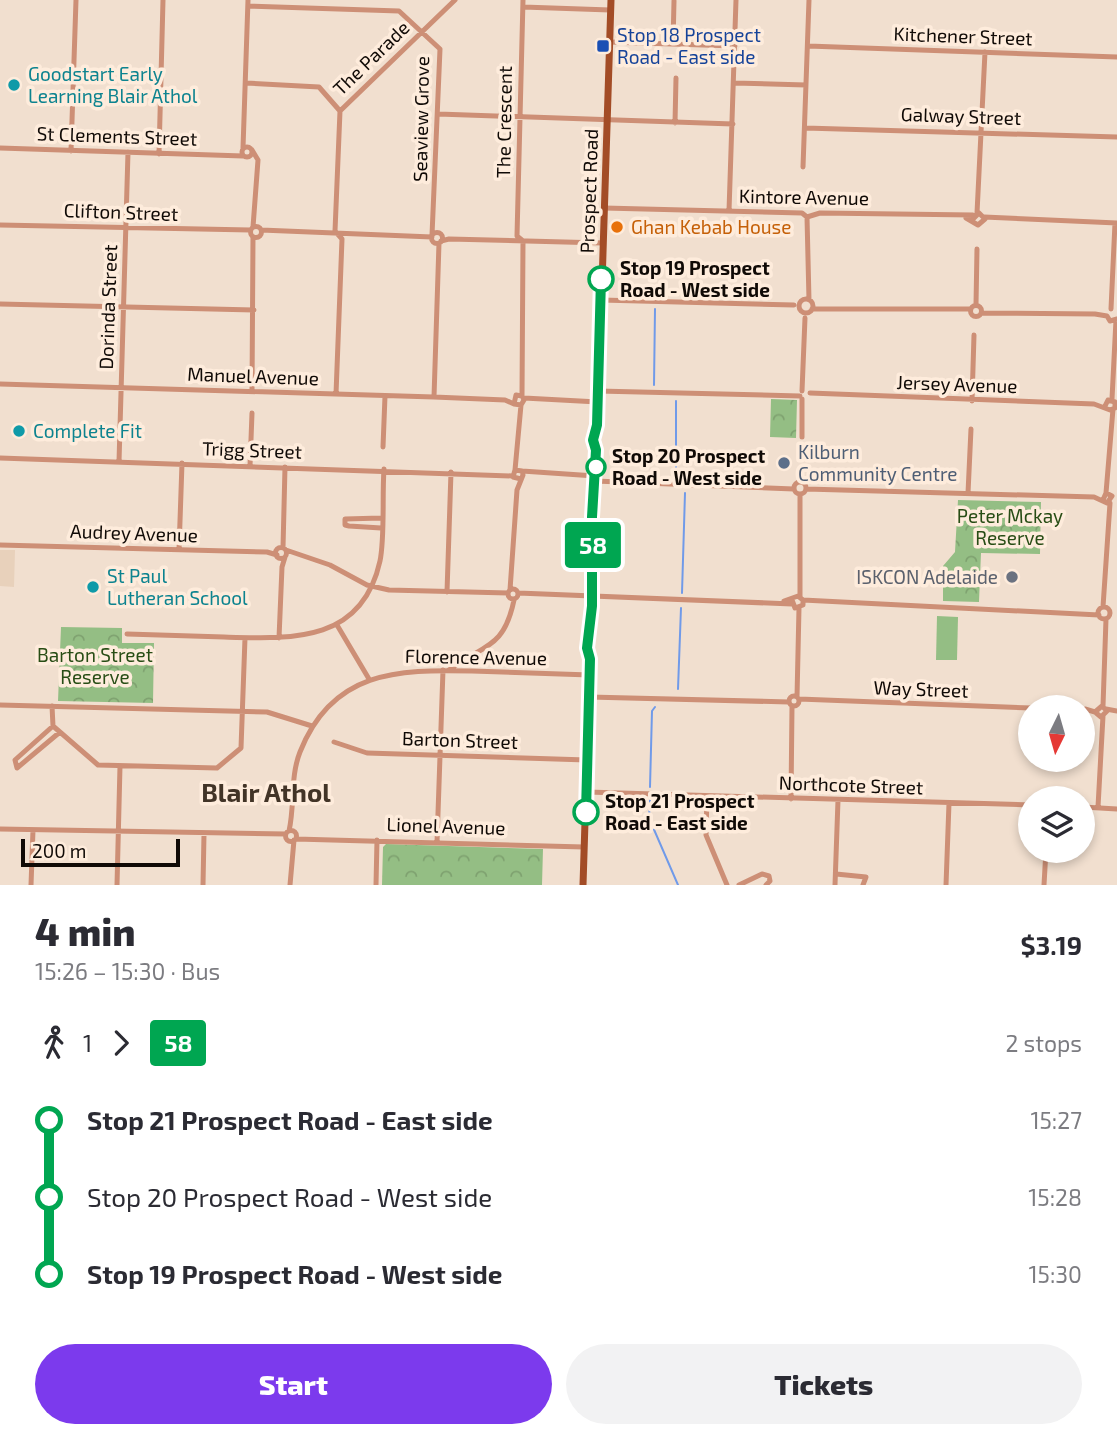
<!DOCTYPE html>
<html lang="en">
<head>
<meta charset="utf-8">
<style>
  :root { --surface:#fff; --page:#f2f2f3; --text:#2b2b33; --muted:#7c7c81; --accent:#7c3aed }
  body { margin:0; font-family:"Exo 2",sans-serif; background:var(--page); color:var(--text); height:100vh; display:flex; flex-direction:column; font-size:26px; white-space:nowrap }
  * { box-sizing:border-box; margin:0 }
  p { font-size:23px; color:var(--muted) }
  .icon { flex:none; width:38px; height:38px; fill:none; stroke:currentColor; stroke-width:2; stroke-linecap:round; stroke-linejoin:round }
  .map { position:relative; height:885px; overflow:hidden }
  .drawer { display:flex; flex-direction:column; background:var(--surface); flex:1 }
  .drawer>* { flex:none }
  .badge { padding:0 14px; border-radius:5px; font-size:24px; line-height:46px }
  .needle { width:46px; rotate:185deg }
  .tools { position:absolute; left:1018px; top:695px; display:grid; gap:14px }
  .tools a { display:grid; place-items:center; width:77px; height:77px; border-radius:50%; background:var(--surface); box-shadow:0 4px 10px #0003; font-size:35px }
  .scale { position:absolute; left:21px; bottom:18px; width:159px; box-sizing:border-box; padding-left:7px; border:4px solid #100a06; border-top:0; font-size:19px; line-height:24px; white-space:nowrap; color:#100a06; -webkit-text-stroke:5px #feecdc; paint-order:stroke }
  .map>.badge { position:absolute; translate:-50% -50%; box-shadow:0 0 0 4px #fff }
  .legs { display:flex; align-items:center; gap:10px; height:77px; padding:0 35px; font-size:23px }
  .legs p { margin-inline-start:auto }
  .summary { display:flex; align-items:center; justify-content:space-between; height:119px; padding:0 35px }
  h1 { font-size:38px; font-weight:800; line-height:52px }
  .action { display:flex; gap:14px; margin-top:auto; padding:14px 35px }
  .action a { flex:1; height:80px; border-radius:42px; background:var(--accent); color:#fff; font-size:28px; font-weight:800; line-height:80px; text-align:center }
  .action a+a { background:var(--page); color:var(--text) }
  ul { padding:0 35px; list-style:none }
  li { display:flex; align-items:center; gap:24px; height:77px; font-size:26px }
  li i { display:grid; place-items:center; width:10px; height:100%; margin:0 9px; background:currentColor }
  li i::after { content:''; width:18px; height:18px; margin:-9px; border:5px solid; border-radius:50%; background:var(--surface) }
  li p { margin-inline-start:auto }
  li:first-child i { background:linear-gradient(#0000 50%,currentColor 0) }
  li:last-child i { background:linear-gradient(currentColor 50%,#0000 0) }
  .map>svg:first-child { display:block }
  .built { fill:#e8d1bb }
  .grass { fill:#94be84 }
  .park { fill:url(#park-crowns) }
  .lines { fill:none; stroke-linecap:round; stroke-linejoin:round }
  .stream { stroke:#709ae9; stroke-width:2 }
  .minor { stroke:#cd8f76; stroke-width:5 }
  .major { stroke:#a34c26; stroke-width:7 }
  .line-1-casing { stroke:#fff; stroke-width:16 }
  .line-1 { stroke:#00a651; stroke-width:10 }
  .transit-dot { fill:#1a4fb4; stroke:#feecdc; stroke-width:2.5 }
  .culture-dot { fill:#0f9aa8; stroke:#feecdc; stroke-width:2.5 }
  .food-dot { fill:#e8710a; stroke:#feecdc; stroke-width:2.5 }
  .stop-1-dot { fill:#fff; stroke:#00a651; stroke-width:3.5 }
  .service-dot { fill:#5c6f8a; stroke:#feecdc; stroke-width:2.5 }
  .worship-dot { fill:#6b7280; stroke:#feecdc; stroke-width:2.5 }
  .labels { text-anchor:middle; stroke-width:7; stroke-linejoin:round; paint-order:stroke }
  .transit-label { font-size:19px; fill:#164399; stroke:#feecdc; text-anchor:start }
  .street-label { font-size:19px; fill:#100a06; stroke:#feecdc }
  .culture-label { font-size:19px; fill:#0d838f; stroke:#feecdc; text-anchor:start }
  .food-label { font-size:19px; fill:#c56008; stroke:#feecdc; text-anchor:start }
  .stop-label { font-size:19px; font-weight:bold; fill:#100a06; stroke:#feecdc; text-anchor:start }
  .service-label { font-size:19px; fill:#4e5e75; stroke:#feecdc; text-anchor:start }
  .park-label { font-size:19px; fill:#284d15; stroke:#feecdc }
  .worship-label { font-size:19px; fill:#5b616d; stroke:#feecdc; text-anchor:end }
  .district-label { font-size:26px; font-weight:bold; fill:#423427; stroke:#feecdc }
</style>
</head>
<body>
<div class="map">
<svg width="1117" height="885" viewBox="0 0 1117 885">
  <defs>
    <pattern id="park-crowns" width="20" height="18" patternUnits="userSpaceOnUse" patternTransform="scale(1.75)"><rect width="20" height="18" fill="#94be84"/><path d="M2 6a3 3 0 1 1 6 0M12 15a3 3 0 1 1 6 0" fill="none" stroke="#7fa270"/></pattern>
  </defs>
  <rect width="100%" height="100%" fill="#f1dfcf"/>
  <path class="built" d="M0,550H15L14,587L0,586Z"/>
  <path class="grass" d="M937,616L958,617L957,660H936Z"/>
  <path class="park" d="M771,399L797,400L796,438L770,437Z
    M958,500L1041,502L1040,554L981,553L979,602L943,601V566L955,552Z
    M61,627L122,628V643H154L153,703L58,701Z
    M386,844L543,849L542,885H382L383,847Z"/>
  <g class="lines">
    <path class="stream" d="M654,385L655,309
      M676,474V401
      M682,593L685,493
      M678,689L681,608
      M650,787L652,711L655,707
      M650,800L649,818L678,885"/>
    <path class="minor" d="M248,6L399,11L440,49L432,235
      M523,7L610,10
      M609,42L735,46
      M673,44L674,1
      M808,46L1117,57
      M246,83L319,87L340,111
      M734,83L806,85
      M438,114L733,124
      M675,123L676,78
      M805,128L1117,137
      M242 152a5 5 0 1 1 10 0a5 5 0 1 1-10 0Z
      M0,148L243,156
      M243,148L248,0
      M252,150L258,160L253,227
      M71,151L76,0
      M159,154L163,0
      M803,167L809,0
      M604,208L802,213L807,217L820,213L973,215
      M729,211L736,0
      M977,213L985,52
      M807,217L809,300
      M984,217L1117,223
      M966,218L978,225L985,219L979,213L972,220
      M0,225L250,230
      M250.5 232a5.5 5.5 0 1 1 11 0a5.5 5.5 0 1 1-11 0Z
      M261,230L432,237
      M431.5 238a5.5 5.5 0 1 1 11 0a5.5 5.5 0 1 1-11 0Z
      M441,241L449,239L602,243
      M799 306a7 7 0 1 1 14 0a7 7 0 1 1-14 0Z
      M601,300L794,305
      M0,304L254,310
      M976,305L977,249
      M970.5 311a5.5 5.5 0 1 1 11 0a5.5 5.5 0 1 1-11 0Z
      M812,309H971
      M1111,309L1115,223
      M981,313L1095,314L1107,316L1110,321L1117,319
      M0,384L434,397L505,400L514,404
      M252,391L253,237
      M598,391L800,396
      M802,391L805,318
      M810,393L1094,404L1110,410L1115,408V402L1108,400L1105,406
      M336,394L342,239L335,231L340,111L455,0
      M522,396L523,241L517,236L523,0
      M434,397L439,243
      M524,398L598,402
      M1112,399L1116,320
      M972,401L974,335
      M802,437V399
      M383,447L385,396
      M0,458L513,476
      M119,462L128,152
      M250,466L252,413
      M515,470L521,405L524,400L522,396L516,395L514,404L521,405
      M522,471L595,476
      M595,481L794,489
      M794 488a6 6 0 1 1 12 0a6 6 0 1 1-12 0Z
      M806,489L1094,497L1107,503L1112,496L1106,493L1103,500
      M968,493L971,429
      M1106,493L1113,409
      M800,495V597
      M381,528L349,526L345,525V519L381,518
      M0,545L267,552L277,555
      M275.5 553a5.5 5.5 0 1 1 11 0a5.5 5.5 0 1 1-11 0Z
      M283,548L285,467
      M179,550L182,463
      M286,550L330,565L367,585L389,590L508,593
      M508 594a5 5 0 1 1 10 0a5 5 0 1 1-10 0Z
      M510,590L517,490L523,475L522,471L515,470L513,477L521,479
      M447,592L451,472
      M518,593L792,604
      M803,600L1099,615
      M784,601L798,596L803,600V605L795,608L792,600
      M1098 613a6 6 0 1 1 12 0a6 6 0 1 1-12 0Z
      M1103,607L1110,503
      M337,625L369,679
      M127,634C160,635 192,636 224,637C292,639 362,643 380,561C385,537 382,496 384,469
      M279,638L282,567L285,557
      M449,670C484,644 504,649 514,600
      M789 701a5 5 0 1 1 10 0a5 5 0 1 1-10 0Z
      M589,697L789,702
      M797,697L799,608
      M799,699L1031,708
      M0,705L267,712L312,726
      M52,706L53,726L98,765L217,768L241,748L245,638
      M1103,706L1106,619
      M1085,709L1095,712L1101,717L1107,711L1102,706L1095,712
      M1106,709L1117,711
      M53,726L15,760L17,768L60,732
      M334,742L367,753L587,760
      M587,792L1031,805
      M707,796L706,835L727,885
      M791,799L792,706
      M1083,807L1117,809
      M1098,807L1103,716
      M0,829L286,834
      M285.5 836a5.5 5.5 0 1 1 11 0a5.5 5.5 0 1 1-11 0Z
      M289,831C295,805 290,777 300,752C332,671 397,669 472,671C512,672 551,674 590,675
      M296,839L584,847
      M437,842L443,670
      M836,874L866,877L863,885
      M31,885L33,830
      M117,885L120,766
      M203,885L204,834
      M290,885L294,840
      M376,885L377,840
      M739,885L762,874L769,876L770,881L766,885
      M835,885L838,800
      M946,885L949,803
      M1044,885L1046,850"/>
    <path class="major" d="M595,448L594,432L597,425
      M590,659L587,648L591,608
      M583,885L611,0"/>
  </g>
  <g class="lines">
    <g class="line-1-casing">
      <path id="line-1" d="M586,812L590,659L587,648L592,606V517L596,450L593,440L597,425L601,279"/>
    </g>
    <use href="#line-1" class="line-1"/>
  </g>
  <rect class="transit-dot" x="596" y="39" width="14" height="14" rx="3.5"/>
  <g class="culture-dot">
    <circle cx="14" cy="85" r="7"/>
    <circle cx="19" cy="431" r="7"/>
    <circle cx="93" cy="587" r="7"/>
  </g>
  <circle class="food-dot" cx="617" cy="227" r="7"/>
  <g class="stop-1-dot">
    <circle cx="601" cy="279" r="12"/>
    <circle cx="596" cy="467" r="9"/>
    <circle cx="586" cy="812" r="12"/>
  </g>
  <circle class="service-dot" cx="784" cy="463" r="7"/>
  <circle class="worship-dot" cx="1012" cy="577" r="7"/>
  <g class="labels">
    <g class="transit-label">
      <text x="617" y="42">Stop 18 Prospect<tspan x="617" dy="22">Road - East side</tspan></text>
    </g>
    <g class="street-label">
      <text transform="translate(963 36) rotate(2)" y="7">Kitchener Street</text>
      <text transform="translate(371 58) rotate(-44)" y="7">The Parade</text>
      <text transform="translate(961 116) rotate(2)" y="7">Galway Street</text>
      <text transform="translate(421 119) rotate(-89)" y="7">Seaview Grove</text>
      <text transform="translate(504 122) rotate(-89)" y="7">The Crescent</text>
      <text transform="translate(117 136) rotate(2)" y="7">St Clements Street</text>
      <text transform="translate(589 191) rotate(-88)" y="7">Prospect Road</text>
      <text transform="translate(804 197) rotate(1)" y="7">Kintore Avenue</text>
      <text transform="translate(121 212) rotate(2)" y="7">Clifton Street</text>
      <text transform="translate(108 307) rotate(-88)" y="7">Dorinda Street</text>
      <text transform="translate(253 376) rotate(2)" y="7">Manuel Avenue</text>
      <text transform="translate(957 384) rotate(2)" y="7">Jersey Avenue</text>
      <text transform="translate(252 450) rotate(2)" y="7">Trigg Street</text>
      <text transform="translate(134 533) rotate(2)" y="7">Audrey Avenue</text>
      <text transform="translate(476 657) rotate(1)" y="7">Florence Avenue</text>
      <text transform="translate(921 689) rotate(2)" y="7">Way Street</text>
      <text transform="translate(460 740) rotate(2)" y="7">Barton Street</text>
      <text transform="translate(851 785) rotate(2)" y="7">Northcote Street</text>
      <text transform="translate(446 826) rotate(2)" y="7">Lionel Avenue</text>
    </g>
    <g class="culture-label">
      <text x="28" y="81">Goodstart Early<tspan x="28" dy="22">Learning Blair Athol</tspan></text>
      <text x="33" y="438">Complete Fit</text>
      <text x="107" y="583">St Paul<tspan x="107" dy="22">Lutheran School</tspan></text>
    </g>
    <g class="food-label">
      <text x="631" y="234">Ghan Kebab House</text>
    </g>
    <g class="stop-label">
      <text x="620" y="275">Stop 19 Prospect<tspan x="620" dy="22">Road - West side</tspan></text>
      <text x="612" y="463">Stop 20 Prospect<tspan x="612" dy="22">Road - West side</tspan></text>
      <text x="605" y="808">Stop 21 Prospect<tspan x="605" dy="22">Road - East side</tspan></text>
    </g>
    <g class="service-label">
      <text x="798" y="459">Kilburn<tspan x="798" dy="22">Community Centre</tspan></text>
    </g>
    <g class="park-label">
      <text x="1010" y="523">Peter Mckay<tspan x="1010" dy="22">Reserve</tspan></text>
      <text x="95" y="662">Barton Street<tspan x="95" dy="22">Reserve</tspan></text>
    </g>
    <g class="worship-label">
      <text x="998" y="584">ISKCON Adelaide</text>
    </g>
    <g class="district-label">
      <text x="266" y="802">Blair Athol</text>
    </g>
  </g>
</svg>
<div class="tools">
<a><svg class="needle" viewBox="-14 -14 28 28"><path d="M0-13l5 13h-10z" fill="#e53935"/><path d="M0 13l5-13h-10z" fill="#7c7c81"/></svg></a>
<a><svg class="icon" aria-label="layers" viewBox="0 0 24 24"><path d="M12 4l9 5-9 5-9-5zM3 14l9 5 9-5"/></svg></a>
</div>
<div class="scale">200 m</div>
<b class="badge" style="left:593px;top:545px;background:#00a651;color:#fff">58</b>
</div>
<section class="drawer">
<div class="summary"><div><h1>4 min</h1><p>15:26 – 15:30 · Bus</p></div><b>$3.19</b></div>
<div class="legs"><svg class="icon" aria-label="walk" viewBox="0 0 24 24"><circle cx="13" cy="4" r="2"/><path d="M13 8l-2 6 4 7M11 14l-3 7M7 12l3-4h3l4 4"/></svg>1<svg class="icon" aria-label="forward" viewBox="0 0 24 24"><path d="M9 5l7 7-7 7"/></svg><b class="badge" style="background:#00a651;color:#fff">58</b><p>2 stops</p></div>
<ul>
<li><i style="color:#00a651"></i><b>Stop 21 Prospect Road - East side</b><p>15:27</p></li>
<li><i style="color:#00a651"></i><span>Stop 20 Prospect Road - West side</span><p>15:28</p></li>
<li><i style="color:#00a651"></i><b>Stop 19 Prospect Road - West side</b><p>15:30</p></li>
</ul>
<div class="action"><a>Start</a><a>Tickets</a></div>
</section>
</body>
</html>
